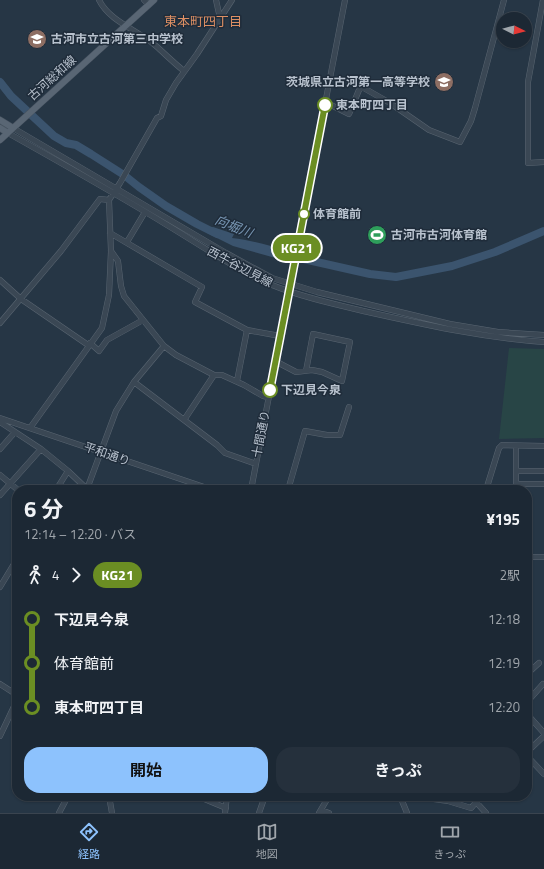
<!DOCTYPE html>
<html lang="ja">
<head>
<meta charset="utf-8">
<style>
  :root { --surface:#1c2834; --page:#25303c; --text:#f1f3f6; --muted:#a0a6ac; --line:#3a444f; --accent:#8dc2fd }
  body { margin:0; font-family:"Titillium Web","Noto Sans JP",sans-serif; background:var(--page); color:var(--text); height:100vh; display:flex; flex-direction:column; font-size:15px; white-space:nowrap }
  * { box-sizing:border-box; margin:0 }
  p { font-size:13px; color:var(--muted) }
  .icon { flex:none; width:22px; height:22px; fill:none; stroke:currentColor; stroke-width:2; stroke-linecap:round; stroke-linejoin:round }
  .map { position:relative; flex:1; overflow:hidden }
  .side { position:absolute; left:12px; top:485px; width:520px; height:316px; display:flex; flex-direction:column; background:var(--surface); border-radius:16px; box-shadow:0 1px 3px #0004,0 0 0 1px var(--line) }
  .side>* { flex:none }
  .badge { padding:0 8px; border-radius:13px; font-size:14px; line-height:26px }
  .needle { width:26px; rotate:96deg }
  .controls { position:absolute; left:496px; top:12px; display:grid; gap:8px }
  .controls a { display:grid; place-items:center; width:36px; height:36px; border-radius:50%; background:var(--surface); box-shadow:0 1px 3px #0004,0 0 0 1px var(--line); font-size:20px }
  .map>.badge { position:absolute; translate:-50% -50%; box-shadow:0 0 0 2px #fff }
  .legs { display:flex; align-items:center; gap:6px; height:44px; padding:0 12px; font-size:13px }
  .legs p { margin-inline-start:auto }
  .overview { display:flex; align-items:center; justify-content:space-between; height:68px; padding:0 12px }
  h1 { font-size:22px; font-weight:700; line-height:30px }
  .cta { display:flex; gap:8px; margin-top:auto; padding:8px 12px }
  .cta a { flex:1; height:46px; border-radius:16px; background:var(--accent); color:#111; font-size:16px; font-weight:700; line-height:46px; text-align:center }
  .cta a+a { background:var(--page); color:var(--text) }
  ul { padding:0 12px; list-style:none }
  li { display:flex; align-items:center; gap:14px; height:44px; font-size:15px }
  li i { display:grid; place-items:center; width:6px; height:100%; margin:0 5px; background:currentColor }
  li i::after { content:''; width:10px; height:10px; margin:-5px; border:3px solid; border-radius:50%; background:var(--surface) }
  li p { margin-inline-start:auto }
  li:first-child i { background:linear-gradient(#0000 50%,currentColor 0) }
  li:last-child i { background:linear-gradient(currentColor 50%,#0000 0) }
  .menu { display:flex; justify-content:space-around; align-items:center; height:56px; border-top:1px solid var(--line); background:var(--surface); font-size:11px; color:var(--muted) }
  .menu a { display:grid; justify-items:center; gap:2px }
  .menu .selected { color:var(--accent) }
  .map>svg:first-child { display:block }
  .green { fill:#284546 }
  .water { fill:#3b546e }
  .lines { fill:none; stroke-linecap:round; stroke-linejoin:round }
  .river { stroke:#3b546e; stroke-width:8 }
  .minor-casing { stroke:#596571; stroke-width:6 }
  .major-casing { stroke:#475360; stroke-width:7 }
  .minor { stroke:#3a4754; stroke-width:5 }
  .major { stroke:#596674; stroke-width:6 }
  .line-1-casing { stroke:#fff; stroke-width:9 }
  .line-1 { stroke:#6b8e23; stroke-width:6 }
  .stop-1-dot { fill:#fff; stroke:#6b8e23; stroke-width:2 }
  .labels { text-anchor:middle; stroke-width:3; stroke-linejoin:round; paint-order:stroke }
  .poi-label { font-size:12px; font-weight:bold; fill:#b8c2ce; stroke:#1f2c3a; text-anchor:start }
  .street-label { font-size:12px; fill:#b8c2ce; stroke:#1f2c3a }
  .stop-label { font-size:12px; font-weight:bold; fill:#b8c2ce; stroke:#1f2c3a; text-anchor:start }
  .neighbourhood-label { font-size:13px; fill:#dc8f64; stroke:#1f2c3a }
  .water-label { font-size:13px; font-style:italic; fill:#7795b2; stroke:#1f2c3a }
</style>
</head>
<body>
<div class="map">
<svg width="544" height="813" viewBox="0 0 544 813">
  <rect width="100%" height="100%" fill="#263645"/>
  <path class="green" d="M509,348L544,349V438L499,439Z"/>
  <path class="water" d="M213,227L234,234L232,238C251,240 269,246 288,250L286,261L233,246L207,233V229Z"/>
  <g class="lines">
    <path class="river" d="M0,82L11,96L54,136L66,143L76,145L91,154L124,175L139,187L166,206L197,224L217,234
      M277,253L370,274L396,277L452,266L495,252L544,231"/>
    <g class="minor-casing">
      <path id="minor" d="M99,0C110,22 138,30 156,46C165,54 174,63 184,71
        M144,0L149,5
        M216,0L220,18
        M543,0L528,82V163L544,162
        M325,102L349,114L359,90L362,87L390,103L429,130L460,142L471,121L475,108L504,0
        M13,128L226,253L272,278L317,292L450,324L498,332L544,335
        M8,133C61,163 115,193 167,225C202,246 235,269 272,285C301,297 338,305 368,312C427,325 484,338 544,342
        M110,233L202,287L195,302L247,330
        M127,242L145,212
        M111,251L118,261L121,286L124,296L164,346L176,355L214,375H222L244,385L263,396L268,397
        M0,280L21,299L88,345
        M0,323L61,251L100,199L109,200
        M90,343L99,351L107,340L143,320
        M275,361L296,372L312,370L322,372L342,381L350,342L313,334L306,371
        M237,381L247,330L280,336
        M134,382L217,445L225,453L256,464
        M0,418L213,490
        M184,420L214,375
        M0,422L41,449L68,471L88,490
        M30,428L102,328L109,295L111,251L109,200L120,183L157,118L161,116L166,100L176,83L197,54L232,0
        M0,449L15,432
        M516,471H544
        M0,475L18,490
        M516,484H544
        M87,489L116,411L134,382L164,346
        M56,490L68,471
        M251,490L345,0
        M288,490L305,431L327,435H340L349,407
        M486,490L499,448L502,445L544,446
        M516,490V446
        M0,495L41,449
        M527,557H544
        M0,587L17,559
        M527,674L539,663
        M0,684L17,695
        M527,702L543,684
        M527,714L544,733
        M0,736L17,700
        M527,752L544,736
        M527,756L544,774
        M109,796L112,813
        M197,796L226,808
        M400,796L407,813
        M412,796L448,801L471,808L479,799
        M476,802L486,813
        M321,810L329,813
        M59,813L68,796
        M225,813L227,796
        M259,813L265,796
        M319,813L329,796"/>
    </g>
    <g class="major-casing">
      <path id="major" d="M0,120L13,128
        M0,128L8,133
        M0,140L154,0"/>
    </g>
    <use href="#minor" class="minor"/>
    <use href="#major" class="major"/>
  </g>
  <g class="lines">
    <g class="line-1-casing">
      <path id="line-1" d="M270,390L325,105"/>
    </g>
    <use href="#line-1" class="line-1"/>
  </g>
  <defs>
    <g id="school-disc" transform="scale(1)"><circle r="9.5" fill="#8d6e63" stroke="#1f2c3a"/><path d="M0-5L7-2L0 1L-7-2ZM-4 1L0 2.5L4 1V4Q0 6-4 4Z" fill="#fff"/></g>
    <g id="stadium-disc" transform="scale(1)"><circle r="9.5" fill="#2e9e5b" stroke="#1f2c3a"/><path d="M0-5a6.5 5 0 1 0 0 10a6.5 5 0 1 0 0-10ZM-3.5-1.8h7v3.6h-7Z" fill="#fff"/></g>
  </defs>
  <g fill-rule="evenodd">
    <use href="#school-disc" x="37" y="39"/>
    <use href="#school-disc" x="444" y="82"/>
    <use href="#stadium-disc" x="377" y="235"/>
  </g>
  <g class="stop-1-dot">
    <circle cx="325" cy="105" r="7"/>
    <circle cx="304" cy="214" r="5"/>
    <circle cx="270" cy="390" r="7"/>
  </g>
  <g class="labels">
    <g class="poi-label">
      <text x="51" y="43">古河市立古河第三中学校</text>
      <text x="430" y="86" text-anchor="end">茨城県立古河第一高等学校</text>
      <text x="391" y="239">古河市古河体育館</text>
    </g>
    <g class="street-label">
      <text transform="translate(52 78) rotate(-42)" y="4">古河総和線</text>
      <text transform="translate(240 267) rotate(28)" y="4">西牛谷辺見線</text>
      <text transform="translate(261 434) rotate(-79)" y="4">十間通り</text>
      <text transform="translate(107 454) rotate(19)" y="4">平和通り</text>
    </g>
    <g class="stop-label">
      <text x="336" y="109">東本町四丁目</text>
      <text x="313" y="218">体育館前</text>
      <text x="281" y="394">下辺見今泉</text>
    </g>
    <g class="neighbourhood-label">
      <text x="203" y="26">東本町四丁目</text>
    </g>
    <g class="water-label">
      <text transform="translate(234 226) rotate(22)" y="5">向堀川</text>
    </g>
  </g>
</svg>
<div class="controls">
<a><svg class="needle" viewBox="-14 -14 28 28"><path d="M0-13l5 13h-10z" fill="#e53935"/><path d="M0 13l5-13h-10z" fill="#a0a6ac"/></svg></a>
</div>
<b class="badge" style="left:297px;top:248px;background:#6b8e23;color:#fff">KG21</b>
<section class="side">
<div class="overview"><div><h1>6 分</h1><p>12:14 – 12:20 · バス</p></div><b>¥195</b></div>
<div class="legs"><svg class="icon" aria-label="walk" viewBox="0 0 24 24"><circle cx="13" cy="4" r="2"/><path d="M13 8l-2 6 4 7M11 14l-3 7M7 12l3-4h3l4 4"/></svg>4<svg class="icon" aria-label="forward" viewBox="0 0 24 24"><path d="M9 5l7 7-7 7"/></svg><b class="badge" style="background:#6b8e23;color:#fff">KG21</b><p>2駅</p></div>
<ul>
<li><i style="color:#6b8e23"></i><b>下辺見今泉</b><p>12:18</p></li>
<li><i style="color:#6b8e23"></i><span>体育館前</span><p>12:19</p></li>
<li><i style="color:#6b8e23"></i><b>東本町四丁目</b><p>12:20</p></li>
</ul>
<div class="cta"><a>開始</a><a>きっぷ</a></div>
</section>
</div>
<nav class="menu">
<a class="selected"><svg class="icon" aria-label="directions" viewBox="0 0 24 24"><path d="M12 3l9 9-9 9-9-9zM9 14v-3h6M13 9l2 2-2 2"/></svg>経路</a>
<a><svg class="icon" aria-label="map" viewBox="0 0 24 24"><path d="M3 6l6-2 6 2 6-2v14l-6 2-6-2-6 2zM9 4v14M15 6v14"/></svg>地図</a>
<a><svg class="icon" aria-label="tickets" viewBox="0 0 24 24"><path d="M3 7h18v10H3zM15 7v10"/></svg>きっぷ</a>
</nav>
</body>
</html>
